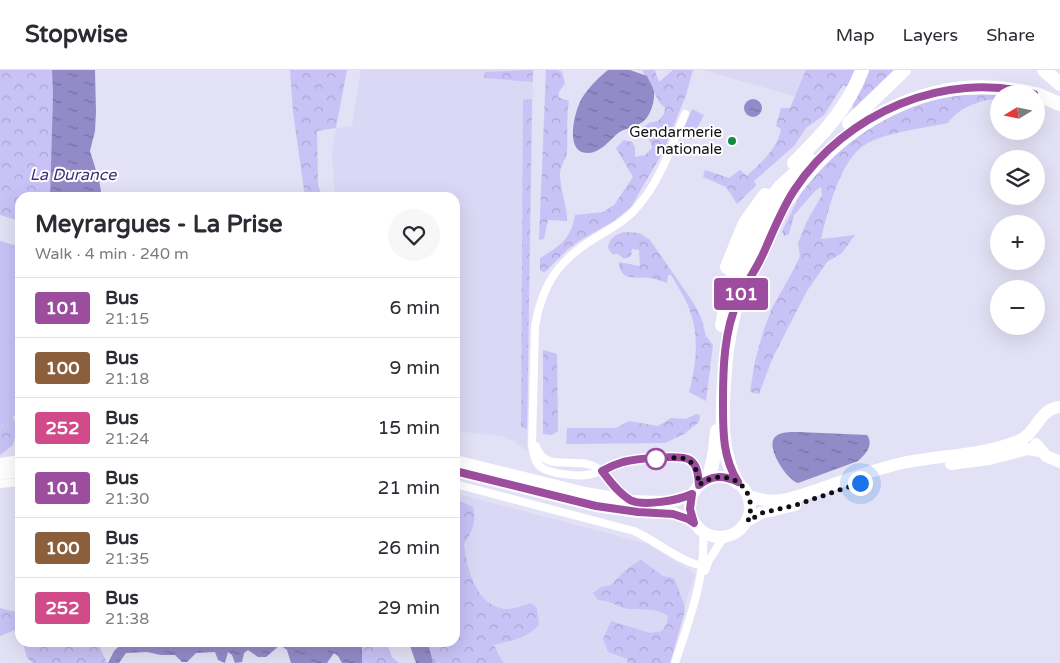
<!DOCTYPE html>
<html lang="en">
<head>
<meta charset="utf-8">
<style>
  :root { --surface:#fff; --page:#f7f7f7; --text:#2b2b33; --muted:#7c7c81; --line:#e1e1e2 }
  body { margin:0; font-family:"Varela Round",sans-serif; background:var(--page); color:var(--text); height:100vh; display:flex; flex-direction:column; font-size:19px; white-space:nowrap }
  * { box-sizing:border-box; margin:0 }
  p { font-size:16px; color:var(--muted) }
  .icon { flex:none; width:28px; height:28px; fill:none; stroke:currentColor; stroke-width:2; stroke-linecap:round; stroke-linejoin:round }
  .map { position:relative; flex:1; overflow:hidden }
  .drawer { position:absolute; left:15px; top:122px; width:445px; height:455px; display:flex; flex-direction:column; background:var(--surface); border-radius:15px; box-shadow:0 5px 20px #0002 }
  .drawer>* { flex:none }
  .badge { padding:0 10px; border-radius:4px; font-size:18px; line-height:32px }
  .needle { width:32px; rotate:260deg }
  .fabs { position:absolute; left:990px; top:15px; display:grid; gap:10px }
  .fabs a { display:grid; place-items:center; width:55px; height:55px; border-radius:50%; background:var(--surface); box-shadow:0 5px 20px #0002; font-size:25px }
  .you { position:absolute; width:25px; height:25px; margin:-12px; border:4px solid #fff; border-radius:50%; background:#1a73e8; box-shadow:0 0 0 8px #1a73e833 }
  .map>.badge { position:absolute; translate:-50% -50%; box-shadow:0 0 0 2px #fff }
  .round { display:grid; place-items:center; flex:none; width:52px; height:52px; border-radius:26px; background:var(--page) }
  .head { display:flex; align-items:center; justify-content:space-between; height:85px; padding:0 20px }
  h1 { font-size:24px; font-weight:800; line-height:38px }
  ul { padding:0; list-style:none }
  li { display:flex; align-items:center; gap:15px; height:60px; padding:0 20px; border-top:1px solid var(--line) }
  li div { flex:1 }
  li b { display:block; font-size:19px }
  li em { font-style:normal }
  li .badge { min-width:55px; font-weight:700; text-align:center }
  header { display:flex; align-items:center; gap:30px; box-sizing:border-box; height:70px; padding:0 25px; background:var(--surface); border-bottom:1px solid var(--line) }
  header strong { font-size:24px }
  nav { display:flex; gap:28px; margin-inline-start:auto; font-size:18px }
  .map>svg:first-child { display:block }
  .built { fill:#dad8f4 }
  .forest { fill:url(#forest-crowns) }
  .park { fill:#c8c2f6 }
  .water { fill:url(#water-ripples) }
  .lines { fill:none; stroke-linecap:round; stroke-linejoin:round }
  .street { stroke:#fff; stroke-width:8 }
  .primary { stroke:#fff; stroke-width:12 }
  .highway { stroke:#fff; stroke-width:14 }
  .line-casing { stroke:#fff; stroke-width:11 }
  .line { stroke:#9c4d9e; stroke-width:8 }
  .walk { stroke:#100f16; stroke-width:5; stroke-dasharray:0 9 }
  .poi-dot { fill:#128b46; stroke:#fff; stroke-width:2 }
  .stop-dot { fill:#fff; stroke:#9c4d9e; stroke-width:2.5 }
  .labels { text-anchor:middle; stroke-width:4; stroke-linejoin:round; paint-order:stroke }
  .poi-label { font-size:15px; fill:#100f16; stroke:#fff; text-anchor:end }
  .water-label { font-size:16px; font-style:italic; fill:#402f78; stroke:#fff }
</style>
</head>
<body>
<header>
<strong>Stopwise</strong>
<nav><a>Map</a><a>Layers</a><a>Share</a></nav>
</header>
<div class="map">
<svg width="1060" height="593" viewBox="0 0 1060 593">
  <defs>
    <pattern id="forest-crowns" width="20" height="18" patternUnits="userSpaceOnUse" patternTransform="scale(1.25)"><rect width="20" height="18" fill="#c8c2f6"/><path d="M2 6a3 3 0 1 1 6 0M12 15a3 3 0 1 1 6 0" fill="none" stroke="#aba6d2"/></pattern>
    <pattern id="water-ripples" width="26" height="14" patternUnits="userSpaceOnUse" patternTransform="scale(1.25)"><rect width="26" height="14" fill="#938bc8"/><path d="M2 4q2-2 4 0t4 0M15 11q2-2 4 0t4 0" fill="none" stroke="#7770a1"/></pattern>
  </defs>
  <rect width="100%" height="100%" fill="#e3e1f5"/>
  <path class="built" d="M361,0H533L527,381L514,371L501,366L455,361V128L336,127L334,116L332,82L336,58L352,56Z
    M702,0H815L801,28Z
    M455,423L648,474L695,504L666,593H468L455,495Z"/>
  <path class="forest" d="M0,0H52L53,25L50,127L20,128V151L0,145Z
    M290,0H347L336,58L317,61L318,115L322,127H305L293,42Z
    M533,0V12L484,8L485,2Z
    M546,0H558L562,2L565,13L559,22L558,27L569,31C566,48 568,65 567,82C566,90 560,96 560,104C560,119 568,139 567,151L548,150L544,169L539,170Z
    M642,0H657L655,1L659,12L673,0H693L686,25L664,80L631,137L614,151L579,171L567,180L544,203L540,200V188C560,176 571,169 575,145L603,142L614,135L633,107L616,78L624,70L632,72L635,77V87L645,85L652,78C651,70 645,65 644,57L649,53L658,51L664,44L665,38L659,32Z
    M806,0H855L848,17L843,15L824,45L806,58L794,76L754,111L756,115L737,134L726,117L703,107L705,100L729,108L740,100L747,106C761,92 777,80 781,59L776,56L781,38H790Z
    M869,0H895L853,40V34Z
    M999,24V29C981,29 958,38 948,53C923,58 888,62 866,74C840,89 828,141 821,169L855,165L842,183L827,192L807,221L773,287L759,324L750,322L755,291L764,259L772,238L795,197L800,186L798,173L807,151L822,125L821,117L815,121L794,145L789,164L784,166L782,161L806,113L856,61L932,26Z
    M532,29L527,359L521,357L523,30Z
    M692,39L704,45L691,70L681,65Z
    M625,162L640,163L650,170L693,232L701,247L706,266L713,275L706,331L689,322C696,298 699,268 691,244C687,230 678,217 671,205H668L667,213C662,211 656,209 651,208C639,206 619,213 619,192L640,196L639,180L632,179L631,186L624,189L618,184H612L608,178C609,168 616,164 625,162Z
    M0,279L8,337L18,357L13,375L0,385V361L3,355Z
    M543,280L557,284L558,361L552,365L543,364Z
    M696,344L700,345L699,352L684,364L665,373L566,374L567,358H616L629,351L658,356L671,348L686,349Z
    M455,429L473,437C477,452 472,461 464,474C466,495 475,532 500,538C511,541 521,536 531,533L537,538L539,555C527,568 511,571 494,575L503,593H423L417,573L455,572Z
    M641,490L663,506L674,508L684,534L685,541L670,593H628L627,589L608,582L603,569L611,551L650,563L662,561L667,553L668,546C653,535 638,543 621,537C611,533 610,531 598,530L593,523L601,517L611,515C620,505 629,496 641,490Z
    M0,538L20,543V558L0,566Z
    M362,572L387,573L392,587L399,593H362Z
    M23,573H99C100,580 104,585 107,593H33L27,588Z"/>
  <path class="park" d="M0,171L18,176L20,183V345L5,348L0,361Z"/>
  <path class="water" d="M52,0H95L96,42L95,61L90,81L99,110L102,127H50L53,25Z
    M608,0H630L647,6C649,11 654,18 654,23C655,33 649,49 641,53C633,58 624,58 617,64C609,71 600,83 588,83C563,84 575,39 582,28C589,17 598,8 608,0Z
    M744 38a9 9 0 1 1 18 0a9 9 0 1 1-18 0Z
    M799,362L867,365C874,375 866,384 858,391L798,413C787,410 765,377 775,367C781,361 792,362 799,362Z
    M187,572L362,573V593H342L338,586L334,583L327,593H291L287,580L280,575L266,587H258L248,580L244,583L242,592L235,593L232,585L228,582L225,593L218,590L215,582L196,583L187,592H182L175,585H161L147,582L126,583L119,593H108L114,581L120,575Z
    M409,573H428L433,593H416Z"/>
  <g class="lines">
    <path class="street" d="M685,44C672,75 660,111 638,136C627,150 610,159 595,168C559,190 542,214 535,256L532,375C533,381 534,388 537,393C545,405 580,407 592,404C603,402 613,394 624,392C643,387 667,387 686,389C697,395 698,403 699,415
      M536,376C544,402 571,388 591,395C602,399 607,408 614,416C619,421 624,425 629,429
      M0,414L20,412
      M455,414L634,461C658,472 677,490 702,496
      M705,501L709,490L724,467
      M675,593C689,550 706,508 703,462"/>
    <path class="primary" d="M1036,374L1046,386L1060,392
      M455,391L585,423L631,431L665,432L673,431L693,424
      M0,394L20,391
      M951,394L989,389L1028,379L1040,381
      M455,401L596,436L638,442L673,443L688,449L694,453
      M0,404L20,401
      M690 437a30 30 0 1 1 60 0a30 30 0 1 1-60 0Z
      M749,426C760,430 770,432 782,430C802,426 821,418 840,412C859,405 879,399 898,394C937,385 980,386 1018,371C1037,364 1038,339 1060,337
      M747,451L761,443L795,435"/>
    <path class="highway" d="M1044,0L1060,14
      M1036,24L1060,34
      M849,53L904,0
      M794,93C822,65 848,38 862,0
      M727,197L745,153L765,125
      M722,255L731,210L750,167L771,129L780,117L810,90
      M709,408L715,381L717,361
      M737,412C720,383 722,345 724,313C726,271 735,230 751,191C762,163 778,142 796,118C853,44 939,0 1034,24"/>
  </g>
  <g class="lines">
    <g class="line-casing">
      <path id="line" d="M455,401L596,436L638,442L673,444L688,449L694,453L690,439L692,424C679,430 643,437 630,430C618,423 610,411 602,401C609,397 616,394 623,392C635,389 681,384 690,390C698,396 698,405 699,415C712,405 723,405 738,412C722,387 723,359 723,331C723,298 724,261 738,230C745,214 756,200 763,184C773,162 782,138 795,119C846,43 944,0 1034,24"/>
    </g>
    <use href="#line" class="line"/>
    <path class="walk" d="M656,389C682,387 696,383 699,415C727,394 760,418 748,451L762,443L796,435L860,413"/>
  </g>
  <circle class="poi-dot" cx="732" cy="71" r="5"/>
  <circle class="stop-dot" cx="656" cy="389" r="10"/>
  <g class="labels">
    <g class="poi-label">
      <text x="722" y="67">Gendarmerie<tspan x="722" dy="17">nationale</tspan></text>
    </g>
    <g class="water-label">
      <text x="73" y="110">La Durance</text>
    </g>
  </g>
</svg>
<div class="fabs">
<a><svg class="needle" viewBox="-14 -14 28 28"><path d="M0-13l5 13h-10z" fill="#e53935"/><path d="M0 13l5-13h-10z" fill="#7c7c81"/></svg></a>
<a><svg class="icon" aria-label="layers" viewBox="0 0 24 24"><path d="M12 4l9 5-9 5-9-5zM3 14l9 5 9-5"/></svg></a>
<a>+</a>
<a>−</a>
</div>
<div class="you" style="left:860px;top:413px"></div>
<b class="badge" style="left:741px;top:224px;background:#9c4d9e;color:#fff">101</b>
<section class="drawer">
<div class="head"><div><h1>Meyrargues - La Prise</h1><p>Walk · 4 min · 240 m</p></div><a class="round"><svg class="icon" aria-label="heart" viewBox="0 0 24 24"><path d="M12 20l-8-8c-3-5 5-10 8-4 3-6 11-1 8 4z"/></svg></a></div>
<ul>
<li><span class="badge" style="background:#9c4d9e;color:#fff">101</span><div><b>Bus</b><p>21:15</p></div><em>6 min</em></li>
<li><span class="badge" style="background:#8b5e3c;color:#fff">100</span><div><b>Bus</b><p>21:18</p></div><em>9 min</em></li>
<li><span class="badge" style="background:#d14b8b;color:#fff">252</span><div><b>Bus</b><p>21:24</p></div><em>15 min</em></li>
<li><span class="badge" style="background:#9c4d9e;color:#fff">101</span><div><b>Bus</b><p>21:30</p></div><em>21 min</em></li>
<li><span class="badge" style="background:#8b5e3c;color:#fff">100</span><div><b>Bus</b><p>21:35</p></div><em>26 min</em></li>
<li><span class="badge" style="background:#d14b8b;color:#fff">252</span><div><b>Bus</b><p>21:38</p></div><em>29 min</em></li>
</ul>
</section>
</div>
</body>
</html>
